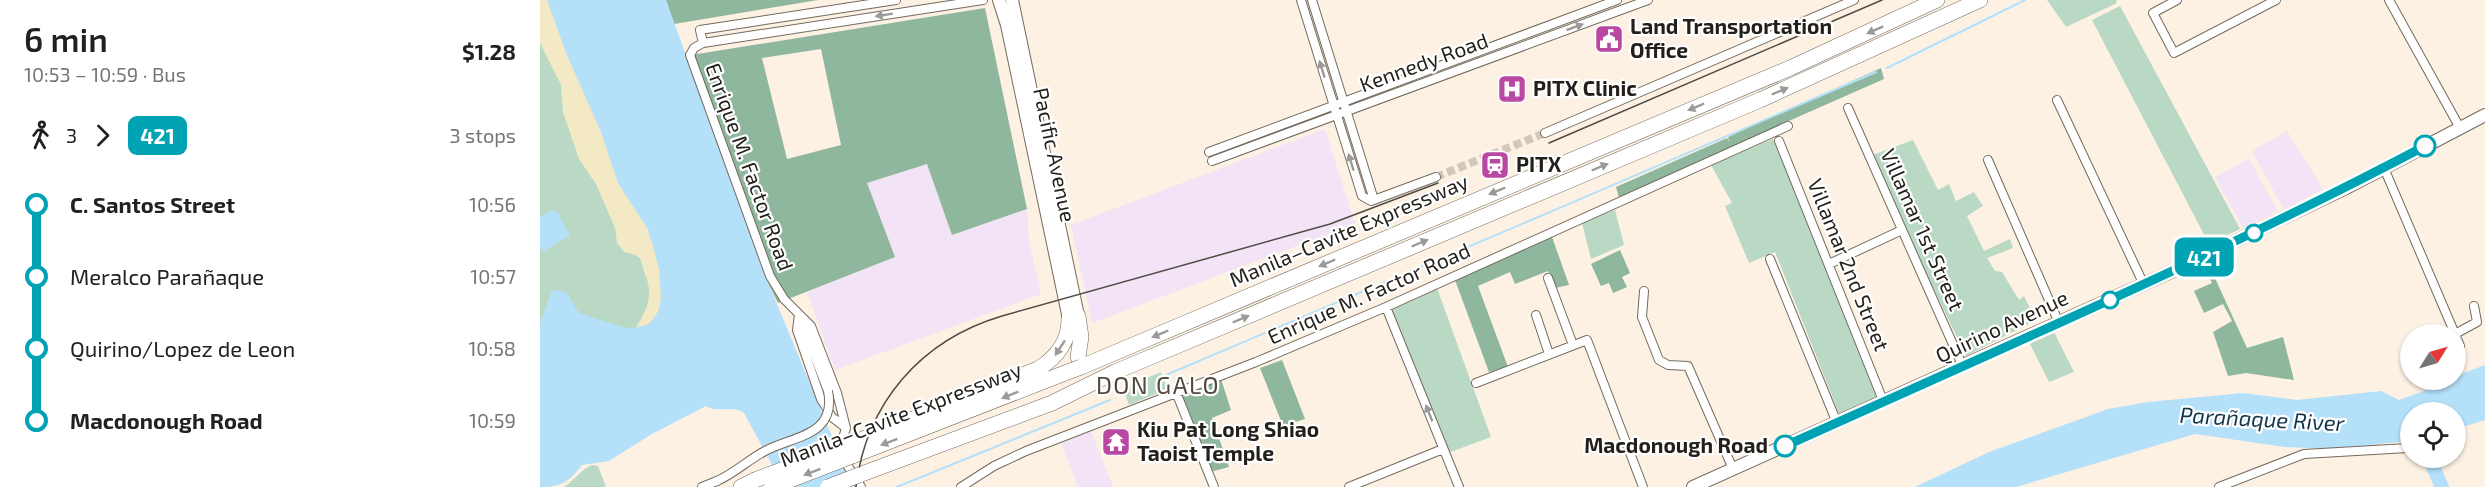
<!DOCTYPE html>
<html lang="en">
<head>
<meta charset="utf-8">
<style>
  :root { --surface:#fff; --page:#f2f2f2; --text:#202124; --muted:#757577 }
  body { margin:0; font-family:"Exo 2",sans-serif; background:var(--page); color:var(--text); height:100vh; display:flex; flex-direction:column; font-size:22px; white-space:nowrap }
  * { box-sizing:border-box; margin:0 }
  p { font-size:20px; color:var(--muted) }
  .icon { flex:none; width:33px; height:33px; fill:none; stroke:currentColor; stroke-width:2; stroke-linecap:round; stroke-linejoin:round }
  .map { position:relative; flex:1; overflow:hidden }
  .details { display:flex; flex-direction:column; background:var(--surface); width:540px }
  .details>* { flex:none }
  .badge { padding:0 12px; border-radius:9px; font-size:21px; line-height:39px }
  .needle { width:39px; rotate:53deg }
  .controls { position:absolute; left:1860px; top:324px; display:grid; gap:12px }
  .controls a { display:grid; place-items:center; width:66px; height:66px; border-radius:50%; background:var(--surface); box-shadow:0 2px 4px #0004; font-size:30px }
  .map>.badge { position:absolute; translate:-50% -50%; box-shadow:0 0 0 3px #fff }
  .legs { display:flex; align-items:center; gap:9px; height:66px; padding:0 24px; font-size:20px }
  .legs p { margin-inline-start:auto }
  .headline { display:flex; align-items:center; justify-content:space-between; height:102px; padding:0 24px }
  h1 { font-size:33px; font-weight:600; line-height:45px }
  ul { padding:0 24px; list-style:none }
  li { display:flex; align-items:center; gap:21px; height:72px; font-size:22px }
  li i { display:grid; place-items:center; width:9px; height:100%; margin:0 8px; background:currentColor }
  li i::after { content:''; width:15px; height:15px; margin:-8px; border:4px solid; border-radius:50%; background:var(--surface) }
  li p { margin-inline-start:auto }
  li:first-child i { background:linear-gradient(#0000 50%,currentColor 0) }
  li:last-child i { background:linear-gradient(currentColor 50%,#0000 0) }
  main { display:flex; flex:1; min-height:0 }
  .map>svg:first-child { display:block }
  .industrial { fill:#f2e3f6 }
  .green { fill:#bad9c5 }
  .forest { fill:#8eb79d; fill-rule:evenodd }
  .sand { fill:#f3e9c4 }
  .water { fill:#b4e0f9 }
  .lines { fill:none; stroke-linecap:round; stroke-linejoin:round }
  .stream { stroke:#b4e0f9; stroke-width:2 }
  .river { stroke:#b4e0f9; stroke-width:14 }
  .street-tunnel { stroke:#d1c7bb; stroke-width:8; stroke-dasharray:8 4; stroke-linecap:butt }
  .street-casing { stroke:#746a5e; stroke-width:10 }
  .secondary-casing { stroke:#746a5e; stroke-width:14 }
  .highway-casing { stroke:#746a5e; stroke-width:16 }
  .street { stroke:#fff; stroke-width:8 }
  .secondary { stroke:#fff; stroke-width:12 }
  .highway { stroke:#fff; stroke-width:15 }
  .tram { stroke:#504b44; stroke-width:1.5 }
  .street-bridge-casing { stroke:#746a5e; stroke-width:10; stroke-linecap:butt }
  .highway-bridge-casing { stroke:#746a5e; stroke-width:16; stroke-linecap:butt }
  .street-bridge { stroke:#fff; stroke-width:8 }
  .highway-bridge { stroke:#fff; stroke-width:15 }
  .oneway { fill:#9c9a98 }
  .line-1-casing { stroke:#fff; stroke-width:14 }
  .line-1 { stroke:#00a3b4; stroke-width:9 }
  .stop-1-dot { fill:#fff; stroke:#00a3b4; stroke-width:3 }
  .labels { text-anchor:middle; stroke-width:4.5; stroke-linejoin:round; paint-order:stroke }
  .poi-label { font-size:21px; font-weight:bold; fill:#231f1a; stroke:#fff; text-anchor:start }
  .street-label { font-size:21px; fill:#231f1a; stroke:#fff }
  .stop-label { font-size:21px; font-weight:bold; fill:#231f1a; stroke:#fff; text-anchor:end }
  .water-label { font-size:22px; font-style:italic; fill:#123649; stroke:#fff }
  .quarter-label { font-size:24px; letter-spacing:1.5px; fill:#534a3f; stroke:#fff }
</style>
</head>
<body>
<main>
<section class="details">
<div class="headline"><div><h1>6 min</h1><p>10:53 – 10:59 · Bus</p></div><b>$1.28</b></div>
<div class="legs"><svg class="icon" aria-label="walk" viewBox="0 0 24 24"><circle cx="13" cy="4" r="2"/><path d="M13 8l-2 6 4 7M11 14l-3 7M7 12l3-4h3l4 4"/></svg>3<svg class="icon" aria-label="forward" viewBox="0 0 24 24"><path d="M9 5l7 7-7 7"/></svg><b class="badge" style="background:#00a3b4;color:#fff">421</b><p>3 stops</p></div>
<ul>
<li><i style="color:#00a3b4"></i><b>C. Santos Street</b><p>10:56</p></li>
<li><i style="color:#00a3b4"></i><span>Meralco Parañaque</span><p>10:57</p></li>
<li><i style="color:#00a3b4"></i><span>Quirino/Lopez de Leon</span><p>10:58</p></li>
<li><i style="color:#00a3b4"></i><b>Macdonough Road</b><p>10:59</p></li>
</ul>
</section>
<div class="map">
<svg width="1945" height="487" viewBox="0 0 1945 487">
  <rect width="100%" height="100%" fill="#fcf1e3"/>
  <path class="industrial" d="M785,129L815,224L552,323L531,225Z
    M1747,131L1783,189L1744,210L1712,151Z
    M1709,159L1738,211L1703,228L1675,177Z
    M387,164L412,235L487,209L489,241L501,294L295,370L267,292L354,257L326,183Z
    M551,431L573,487H538L521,443Z"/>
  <path class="green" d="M0,0H7L26,53L138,315L0,419Z
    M1507,0H1576L1577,3L1526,27Z
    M1580,6L1700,229L1669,244L1552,20Z
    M1233,139L1339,398L1300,416L1235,252L1209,263L1185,206L1192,203L1171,165Z
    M1373,140L1398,190L1409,184L1416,201L1434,192L1443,206L1427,216L1444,251L1470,239L1473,248L1447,258L1455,271L1462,272L1479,300L1484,296L1496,320L1426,356L1330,156Z
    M1075,210L1084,245L1051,259L1042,223Z
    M897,288L951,437L908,453L851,308Z
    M1514,332L1534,372L1509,382L1489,342Z
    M621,372L628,389L589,405L583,388Z
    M52,465L58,466L66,487H24C35,480 40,470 52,465Z"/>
  <path class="forest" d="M126,0H278L134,24Z
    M445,8L487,209L412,235L387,164L327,183L355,257L238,303L229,285L145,56ZM281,49L301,145L247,159L222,58Z
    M1341,68L1344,79L1190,147V149L1080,201L1076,187L1187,138L1189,142L1188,137Z
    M1012,237L1029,285L1015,288L1008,271L975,284L970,272L938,286L968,367L949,372L915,280Z
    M1080,250L1090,273L1082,277L1087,287L1073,293L1069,283L1061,286L1051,264Z
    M1669,265L1707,348L1743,337L1754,380L1706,373L1688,376L1673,332L1692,321L1683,304L1664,313L1654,291L1672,283L1665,267Z
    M742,360L765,419L743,426L720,368Z
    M681,379L691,410L672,418L689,467L670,472L640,394Z"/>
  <path class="sand" d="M0,0H7C22,45 44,87 61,131C66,147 71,163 77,179C84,197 100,212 107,230C119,257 139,321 95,329C107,310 114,295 105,274C99,258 105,257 84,252L77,243L75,228L56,184L39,159L23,112L21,85L0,43Z"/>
  <path class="water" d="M7,0H126L229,285L313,487H244L204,413C191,404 178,414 166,406L112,434L69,461L42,465C29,482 21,487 0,487V324L12,290L26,292L39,313L89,329L110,324L119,310L121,296L119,269L113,246L107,228L78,183L61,132L26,53Z
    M13,210L17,212L30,235L4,251L0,248V217Z
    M1945,365V420L1916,429V412H1870V441L1792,449L1745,447L1655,434L1476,487H1375L1449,452L1568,409L1608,402L1703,393L1757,400L1841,391L1859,400L1884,391L1902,380H1916V376Z"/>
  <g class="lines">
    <path class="stream" d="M1347,68L1485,0
      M626,375C863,274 1100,175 1336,72
      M357,487L570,400"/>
    <path class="river" d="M1889,458L1902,487"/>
    <path class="street-tunnel" d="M896,177L1005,133"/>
    <g class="street-casing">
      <path id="street" d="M761,0L822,196L831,201L896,177
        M772,0L834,200
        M1637,0L1613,13L1634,53L1736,0
        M1849,0L1920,128
        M163,43L160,30L356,0
        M1517,100L1604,285
        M1308,108L1423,367
        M1005,133L1314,0
        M1239,141L1344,403
        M669,152L1077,0
        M1448,160L1519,323
        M672,161L1108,0
        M1844,168L1915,334
        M1230,259L1297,423
        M1289,264L1362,230
        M1008,278L1033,345
        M1104,291L1102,317L1119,360L1128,365L1148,366L1193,469
        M846,307L919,487
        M259,315L257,330L281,399L292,417L306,428
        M996,315L1009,354
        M260,318L288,391
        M1915,334L1937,322L1934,306
        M1916,336L1920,346
        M936,383L1047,340L1103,487
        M636,392L674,487
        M162,487L177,481
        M321,487L299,452L306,428L297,393L271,326L244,299L230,276L150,55L154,48L163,43L443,0
        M421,487L454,466L486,451L716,362L846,307L1248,126
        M809,487L903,449
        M1679,487L1764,454L1868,448"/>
    </g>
    <g class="secondary-casing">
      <path id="secondary" d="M459,0L467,25L529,319
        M472,0L538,316
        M1153,487L1633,271L1806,188L1945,115"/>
    </g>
    <g class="highway-casing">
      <path id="highway" d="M538,316L541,337L538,357
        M541,367L1250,68L1397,0
        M308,445L498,369C516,358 529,342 529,319
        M312,456L525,373
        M319,475L512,403L575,372L1220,100L1440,0
        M201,487L215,480"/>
    </g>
    <use href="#street" class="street"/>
    <use href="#secondary" class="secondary"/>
    <use href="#highway" class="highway"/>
    <path class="tram" d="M1009,143L1342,0
      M316,487C326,403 381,340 462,316L790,224L898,183"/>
    <g class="street-bridge-casing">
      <path id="street-bridge" d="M177,481C195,473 208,460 225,451C253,436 297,436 288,391"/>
    </g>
    <g class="highway-bridge-casing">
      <path id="highway-bridge" d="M525,373L541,367
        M215,480L308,445
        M232,487L312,456
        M288,487L319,475"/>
    </g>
    <use href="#street-bridge" class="street-bridge"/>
    <use href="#highway-bridge" class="highway-bridge"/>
  </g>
  <defs><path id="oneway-solid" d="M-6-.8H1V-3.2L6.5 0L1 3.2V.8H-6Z" transform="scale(1.5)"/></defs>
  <g class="oneway">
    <use href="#oneway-solid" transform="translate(344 15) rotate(171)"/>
    <use href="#oneway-solid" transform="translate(1035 27) rotate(-20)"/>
    <use href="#oneway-solid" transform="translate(1335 30) rotate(156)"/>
    <use href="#oneway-solid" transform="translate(782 69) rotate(-107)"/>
    <use href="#oneway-solid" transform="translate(1240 91) rotate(-23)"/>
    <use href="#oneway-solid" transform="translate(1156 107) rotate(157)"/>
    <use href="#oneway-solid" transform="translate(811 162) rotate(-107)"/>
    <use href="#oneway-solid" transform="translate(1060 167) rotate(-23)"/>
    <use href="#oneway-solid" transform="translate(957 191) rotate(157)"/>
    <use href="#oneway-solid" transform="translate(880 243) rotate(-23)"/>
    <use href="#oneway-solid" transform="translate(787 263) rotate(157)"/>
    <use href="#oneway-solid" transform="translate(701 319) rotate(-23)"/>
    <use href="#oneway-solid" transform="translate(620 334) rotate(157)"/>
    <use href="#oneway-solid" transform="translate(520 348) rotate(123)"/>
    <use href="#oneway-solid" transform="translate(470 395) rotate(158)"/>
    <use href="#oneway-solid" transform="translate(889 413) rotate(-112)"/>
    <use href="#oneway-solid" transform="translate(349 442) rotate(159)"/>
    <use href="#oneway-solid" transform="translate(272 472) rotate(159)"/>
  </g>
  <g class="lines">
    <g class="line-1-casing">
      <path id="line-1" d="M1245,446C1460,349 1677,256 1885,146"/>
    </g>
    <use href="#line-1" class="line-1"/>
  </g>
  <defs>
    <g id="civic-square" transform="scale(1.5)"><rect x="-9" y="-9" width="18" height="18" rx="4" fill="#b948a3" stroke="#fff"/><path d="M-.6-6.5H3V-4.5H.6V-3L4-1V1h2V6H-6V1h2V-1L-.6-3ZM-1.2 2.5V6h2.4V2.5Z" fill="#fff"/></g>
    <g id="hospital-square" transform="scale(1.5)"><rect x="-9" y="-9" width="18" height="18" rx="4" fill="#b948a3" stroke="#fff"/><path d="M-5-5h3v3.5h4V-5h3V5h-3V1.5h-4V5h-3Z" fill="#fff"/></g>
    <g id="station-square" transform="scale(1.5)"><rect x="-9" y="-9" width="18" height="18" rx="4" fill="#b948a3" stroke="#fff"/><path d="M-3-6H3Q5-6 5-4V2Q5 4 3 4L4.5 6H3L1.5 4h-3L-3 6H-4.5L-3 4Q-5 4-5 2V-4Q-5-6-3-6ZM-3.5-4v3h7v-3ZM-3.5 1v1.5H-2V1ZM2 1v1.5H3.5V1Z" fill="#fff"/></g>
    <g id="temple-square" transform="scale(1.5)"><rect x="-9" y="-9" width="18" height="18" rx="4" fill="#b948a3" stroke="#fff"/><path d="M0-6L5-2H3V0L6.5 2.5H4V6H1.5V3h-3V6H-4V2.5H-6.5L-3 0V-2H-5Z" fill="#fff"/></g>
  </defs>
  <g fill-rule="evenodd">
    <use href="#civic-square" x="1069" y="39"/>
    <use href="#hospital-square" x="972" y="89"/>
    <use href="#station-square" x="955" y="165"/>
    <use href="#temple-square" x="576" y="442"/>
  </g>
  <g class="stop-1-dot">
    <circle cx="1885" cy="146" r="10"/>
    <circle cx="1714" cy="233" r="8"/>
    <circle cx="1570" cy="300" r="8"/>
    <circle cx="1245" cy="446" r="10"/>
  </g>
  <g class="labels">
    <g class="poi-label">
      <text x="1090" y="34">Land Transportation<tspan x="1090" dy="24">Office</tspan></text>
      <text x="993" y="96">PITX Clinic</text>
      <text x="976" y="172">PITX</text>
      <text x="597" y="437">Kiu Pat Long Shiao<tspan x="597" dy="24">Taoist Temple</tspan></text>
    </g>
    <g class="street-label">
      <text transform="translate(884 63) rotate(-20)" y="7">Kennedy Road</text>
      <text transform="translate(514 155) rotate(78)" y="7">Pacific Avenue</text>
      <text transform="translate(209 167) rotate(70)" y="7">Enrique M. Factor Road</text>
      <text transform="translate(1382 230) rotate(66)" y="7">Villamar 1st Street</text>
      <text transform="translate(809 231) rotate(-23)" y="7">Manila–Cavite Expressway</text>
      <text transform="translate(1308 265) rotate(68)" y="7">Villamar 2nd Street</text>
      <text transform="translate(829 294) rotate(-24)" y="7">Enrique M. Factor Road</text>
      <text transform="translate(1462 327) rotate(-25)" y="7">Quirino Avenue</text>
      <text transform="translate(361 415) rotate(-21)" y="7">Manila–Cavite Expressway</text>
    </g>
    <g class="stop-label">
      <text x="1228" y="453">Macdonough Road</text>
    </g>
    <g class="water-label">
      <text transform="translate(1722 419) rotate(3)" y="8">Parañaque River</text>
    </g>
    <g class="quarter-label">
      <text x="618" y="394">DON GALO</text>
    </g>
  </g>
</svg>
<div class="controls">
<a><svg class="needle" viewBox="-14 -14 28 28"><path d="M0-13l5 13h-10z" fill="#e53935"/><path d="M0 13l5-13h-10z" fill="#757577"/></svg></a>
<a><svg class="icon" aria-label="locate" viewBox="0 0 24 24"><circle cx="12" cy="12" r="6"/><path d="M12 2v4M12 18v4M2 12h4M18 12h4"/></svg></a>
</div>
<b class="badge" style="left:1664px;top:257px;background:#00a3b4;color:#fff">421</b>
</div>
</main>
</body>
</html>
